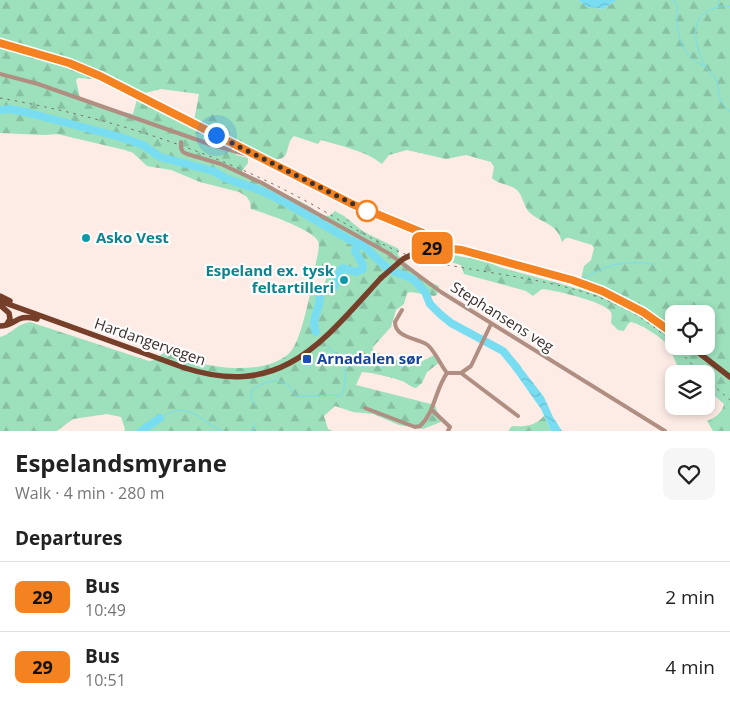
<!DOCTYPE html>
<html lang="en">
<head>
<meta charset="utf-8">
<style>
  :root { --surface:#fff; --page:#f6f6f6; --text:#222; --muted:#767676; --line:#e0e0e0 }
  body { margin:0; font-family:"Open Sans",sans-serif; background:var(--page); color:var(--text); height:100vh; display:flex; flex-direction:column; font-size:19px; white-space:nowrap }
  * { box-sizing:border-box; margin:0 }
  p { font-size:16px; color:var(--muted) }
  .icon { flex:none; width:28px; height:28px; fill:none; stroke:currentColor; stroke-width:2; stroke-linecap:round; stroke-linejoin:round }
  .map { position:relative; height:431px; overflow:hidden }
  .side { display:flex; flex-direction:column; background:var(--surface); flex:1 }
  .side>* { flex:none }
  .badge { padding:0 10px; border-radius:8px; font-size:18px; line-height:32px }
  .tools { position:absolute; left:665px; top:305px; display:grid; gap:10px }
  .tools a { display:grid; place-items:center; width:50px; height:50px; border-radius:10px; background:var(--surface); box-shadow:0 2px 8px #0003; font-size:25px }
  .you { position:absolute; width:25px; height:25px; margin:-12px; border:4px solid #fff; border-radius:50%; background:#1a73e8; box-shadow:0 0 0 8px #1a73e833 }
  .map>.badge { position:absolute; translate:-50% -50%; box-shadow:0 0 0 2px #fff }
  h2 { padding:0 15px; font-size:19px; line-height:45px }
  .round { display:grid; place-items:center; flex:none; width:52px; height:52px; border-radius:10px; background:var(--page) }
  .headline { display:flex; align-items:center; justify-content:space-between; height:85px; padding:0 15px }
  h1 { font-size:24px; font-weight:700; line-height:38px }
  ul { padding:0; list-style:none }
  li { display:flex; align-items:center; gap:15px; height:70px; padding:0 15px; border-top:1px solid var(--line) }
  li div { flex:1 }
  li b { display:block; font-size:19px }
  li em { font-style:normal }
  li .badge { min-width:55px; font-weight:700; text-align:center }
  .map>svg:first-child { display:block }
  .forest { fill:url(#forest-firs); fill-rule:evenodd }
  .water { fill:url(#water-waves) }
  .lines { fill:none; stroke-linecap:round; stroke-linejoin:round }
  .stream { stroke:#79ddf2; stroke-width:1 }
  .river { stroke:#79ddf2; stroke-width:8 }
  .minor { stroke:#b08f82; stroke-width:4 }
  .secondary { stroke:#8f604f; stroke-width:5 }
  .primary { stroke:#763f2a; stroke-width:5.5 }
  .rail { stroke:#786b66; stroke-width:1; stroke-dasharray:2.5 5; stroke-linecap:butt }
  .minor-bridge { stroke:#b08f82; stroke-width:4 }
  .primary-bridge { stroke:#763f2a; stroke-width:5.5 }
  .line-casing { stroke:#fff; stroke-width:11 }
  .line { stroke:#f58220; stroke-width:8 }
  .walk { stroke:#3b302c; stroke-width:5; stroke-dasharray:0 9 }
  .stop-dot { fill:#fff; stroke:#f58220; stroke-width:2.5 }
  .culture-dot { fill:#0f9aa8; stroke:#fdfdfd; stroke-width:2 }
  .transit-dot { fill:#1a4fb4; stroke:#fdfdfd; stroke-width:2 }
  .labels { text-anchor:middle; stroke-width:4.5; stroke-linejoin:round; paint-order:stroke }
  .culture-label { font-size:15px; font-weight:bold; fill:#0d838f; stroke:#fdfdfd; text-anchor:start }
  .street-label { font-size:15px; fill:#3b302c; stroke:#fdfdfd }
  .transit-label { font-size:15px; font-weight:bold; fill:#164399; stroke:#fdfdfd; text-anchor:start }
</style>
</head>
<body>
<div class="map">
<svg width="730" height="431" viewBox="0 0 730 431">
  <defs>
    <pattern id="forest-firs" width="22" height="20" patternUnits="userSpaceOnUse" patternTransform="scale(1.25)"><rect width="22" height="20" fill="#9de0bc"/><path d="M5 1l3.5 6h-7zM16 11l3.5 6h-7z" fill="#88c0a2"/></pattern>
    <pattern id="water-waves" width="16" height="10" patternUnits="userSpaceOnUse" patternTransform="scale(1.25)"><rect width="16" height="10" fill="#79ddf2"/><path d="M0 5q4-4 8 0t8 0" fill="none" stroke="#6abed0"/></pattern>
  </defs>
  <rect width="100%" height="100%" fill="#fdebe5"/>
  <path class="forest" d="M0,0H578L587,7L603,9L617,0H730V431H713L707,421C715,418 722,413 724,404L706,388V374C701,374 692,375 687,374C676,370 674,356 670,348C665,339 641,324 631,322L628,324L624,331L618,330L611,323C611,319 613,315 610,311C604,302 555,290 542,289L533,296L526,291L464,274L461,265L436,258L440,253L486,261L499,267L565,285L578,289L579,287L584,266L591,260L594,248L592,245L569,238H566L562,242C557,222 539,223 528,211C524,205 522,195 517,190C510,184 499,185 492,178L494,167L491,162L466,155L446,159L407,150L389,155L382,164C366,151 341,146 321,140L318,144L294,136C288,141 289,148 286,154C279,168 249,151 238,146L236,155L248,158V163L242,171C258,186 287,192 305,204C313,208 321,216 329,216L335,211L344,216L364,232L399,249L398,255C406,264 428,282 439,286L437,295L434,296L411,292L407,293L404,304L396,310L391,327L373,347V351L404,362L419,363L436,354L440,362L427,372L422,383L416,388C410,387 407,383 402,381C390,377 375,373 362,372L356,385L435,405L441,422L423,429L399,425L373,414L353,412L335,406L324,416L328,429L333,431H124L125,429L121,417L107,414L73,419L57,431H0V337C13,334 14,325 30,322L149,361L155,360L167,350C178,354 189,360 200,363C225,370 274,373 292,350C301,337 307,306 311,291L325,282L327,276L315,269C315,261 321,249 318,241C312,229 265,213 251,209L250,202L247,197L239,192L200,182L171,170L147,166L133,153L125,150L57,134L45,135L0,133ZM96,73L112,78L126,87L145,93L161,89L199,94L194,121L188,124L182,123L137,99L133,114L109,109L80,98L76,80L78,78L91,79ZM674,314H706V346H674Z
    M544,416L551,431H508L512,426C525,427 535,426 544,416Z"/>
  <path class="water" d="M578,0H617L603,9L587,7Z
    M513,361L517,362L544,397L553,417L562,431H551L541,409L512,368Z"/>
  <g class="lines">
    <path class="stream" d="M673,0L677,5C676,30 678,55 704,66
      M718,6L719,0
      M730,6C690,7 690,35 704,64C707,70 713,74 716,80C719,86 718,93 720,99C722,104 727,108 730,112
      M583,280C605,263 626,261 653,264
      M255,406L251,398L252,390C262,382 279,377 289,386C293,390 292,396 300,396C313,397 326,394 340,396L343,393L346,374L342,365V360L328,347
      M160,418C166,415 174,410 179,410C197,410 207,426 223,431
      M250,431L254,429L255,423"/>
    <path class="river" d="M0,110L10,109L29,113L120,137L143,145L160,157L213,171L227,179L260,190L286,203L348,239L364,246L388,269L413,279L425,292L430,304L440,314L451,323L503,351L517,368
      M316,332C311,322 317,314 319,304C320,301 320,296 320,292L334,287L341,269L343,268L356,272L363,269V265L355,251L359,244
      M141,431L160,418"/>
    <path class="minor" d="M0,74L38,84L212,145L259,158
      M181,148L183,152L187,154L221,164L262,183L388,253L441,292L665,431
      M402,310L395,322C395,337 415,338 426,344C433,347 441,366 447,373
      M461,373L518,416
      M365,408L415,427L420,426C435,412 435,390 447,373H461L471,366L491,324
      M432,410L450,427L448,431"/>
    <path class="secondary" d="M0,43L69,63L100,76L352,204L423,233L428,237L431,248"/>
    <path class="primary" d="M421,250C455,242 497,260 529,269C553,275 579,281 602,291C628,301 652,317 674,334
      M0,296L10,301
      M0,301L185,368C282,399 322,342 381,278
      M0,305L9,313L10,319L7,324
      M0,326C17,326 15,313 37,319
      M690,346L730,377"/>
    <path class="rail" d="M0,98C95,115 186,142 273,184C295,195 318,207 339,220C362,233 385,247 410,256C428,262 447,265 465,268C540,282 618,287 674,345
      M675,346L701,374
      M706,379L730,400"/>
    <path class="minor-bridge" d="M181,142V148"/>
    <path class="primary-bridge" d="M381,278L403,259L421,250"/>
  </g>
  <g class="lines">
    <g class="line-casing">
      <path id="line" d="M0,43L69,63L100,76L352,204L423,233L428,237L431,248H444L462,250L572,280L602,291L643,312L674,334"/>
    </g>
    <use href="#line" class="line"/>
    <path class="walk" d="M216,135L371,213L367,211"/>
  </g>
  <circle class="stop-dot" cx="367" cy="211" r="10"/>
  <g class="culture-dot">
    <circle cx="86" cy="238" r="5"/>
    <circle cx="344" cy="280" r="5"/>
  </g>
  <rect class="transit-dot" x="302" y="354" width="10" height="10" rx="2.5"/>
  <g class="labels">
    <g class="culture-label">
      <text x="96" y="243">Asko Vest</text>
      <text x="334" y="276" text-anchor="end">Espeland ex. tysk<tspan x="334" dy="17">feltartilleri</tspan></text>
    </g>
    <g class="street-label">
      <text transform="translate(502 317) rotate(32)" y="5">Stephansens veg</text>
      <text transform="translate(150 342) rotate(19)" y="5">Hardangervegen</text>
    </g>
    <g class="transit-label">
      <text x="317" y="364">Arnadalen sør</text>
    </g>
  </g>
</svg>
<div class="tools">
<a><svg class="icon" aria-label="locate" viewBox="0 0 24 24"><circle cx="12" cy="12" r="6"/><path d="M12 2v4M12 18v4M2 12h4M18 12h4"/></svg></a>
<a><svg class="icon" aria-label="layers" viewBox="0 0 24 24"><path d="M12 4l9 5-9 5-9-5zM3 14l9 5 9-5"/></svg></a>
</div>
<div class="you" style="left:216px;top:135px"></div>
<b class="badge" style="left:432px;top:248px;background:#f58220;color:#111">29</b>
</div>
<section class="side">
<div class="headline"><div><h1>Espelandsmyrane</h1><p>Walk · 4 min · 280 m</p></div><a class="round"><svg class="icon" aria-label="heart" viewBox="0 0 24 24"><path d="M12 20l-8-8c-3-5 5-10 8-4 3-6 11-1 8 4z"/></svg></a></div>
<h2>Departures</h2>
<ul>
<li><span class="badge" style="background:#f58220;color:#111">29</span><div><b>Bus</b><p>10:49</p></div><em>2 min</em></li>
<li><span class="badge" style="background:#f58220;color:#111">29</span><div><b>Bus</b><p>10:51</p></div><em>4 min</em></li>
</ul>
</section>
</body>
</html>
